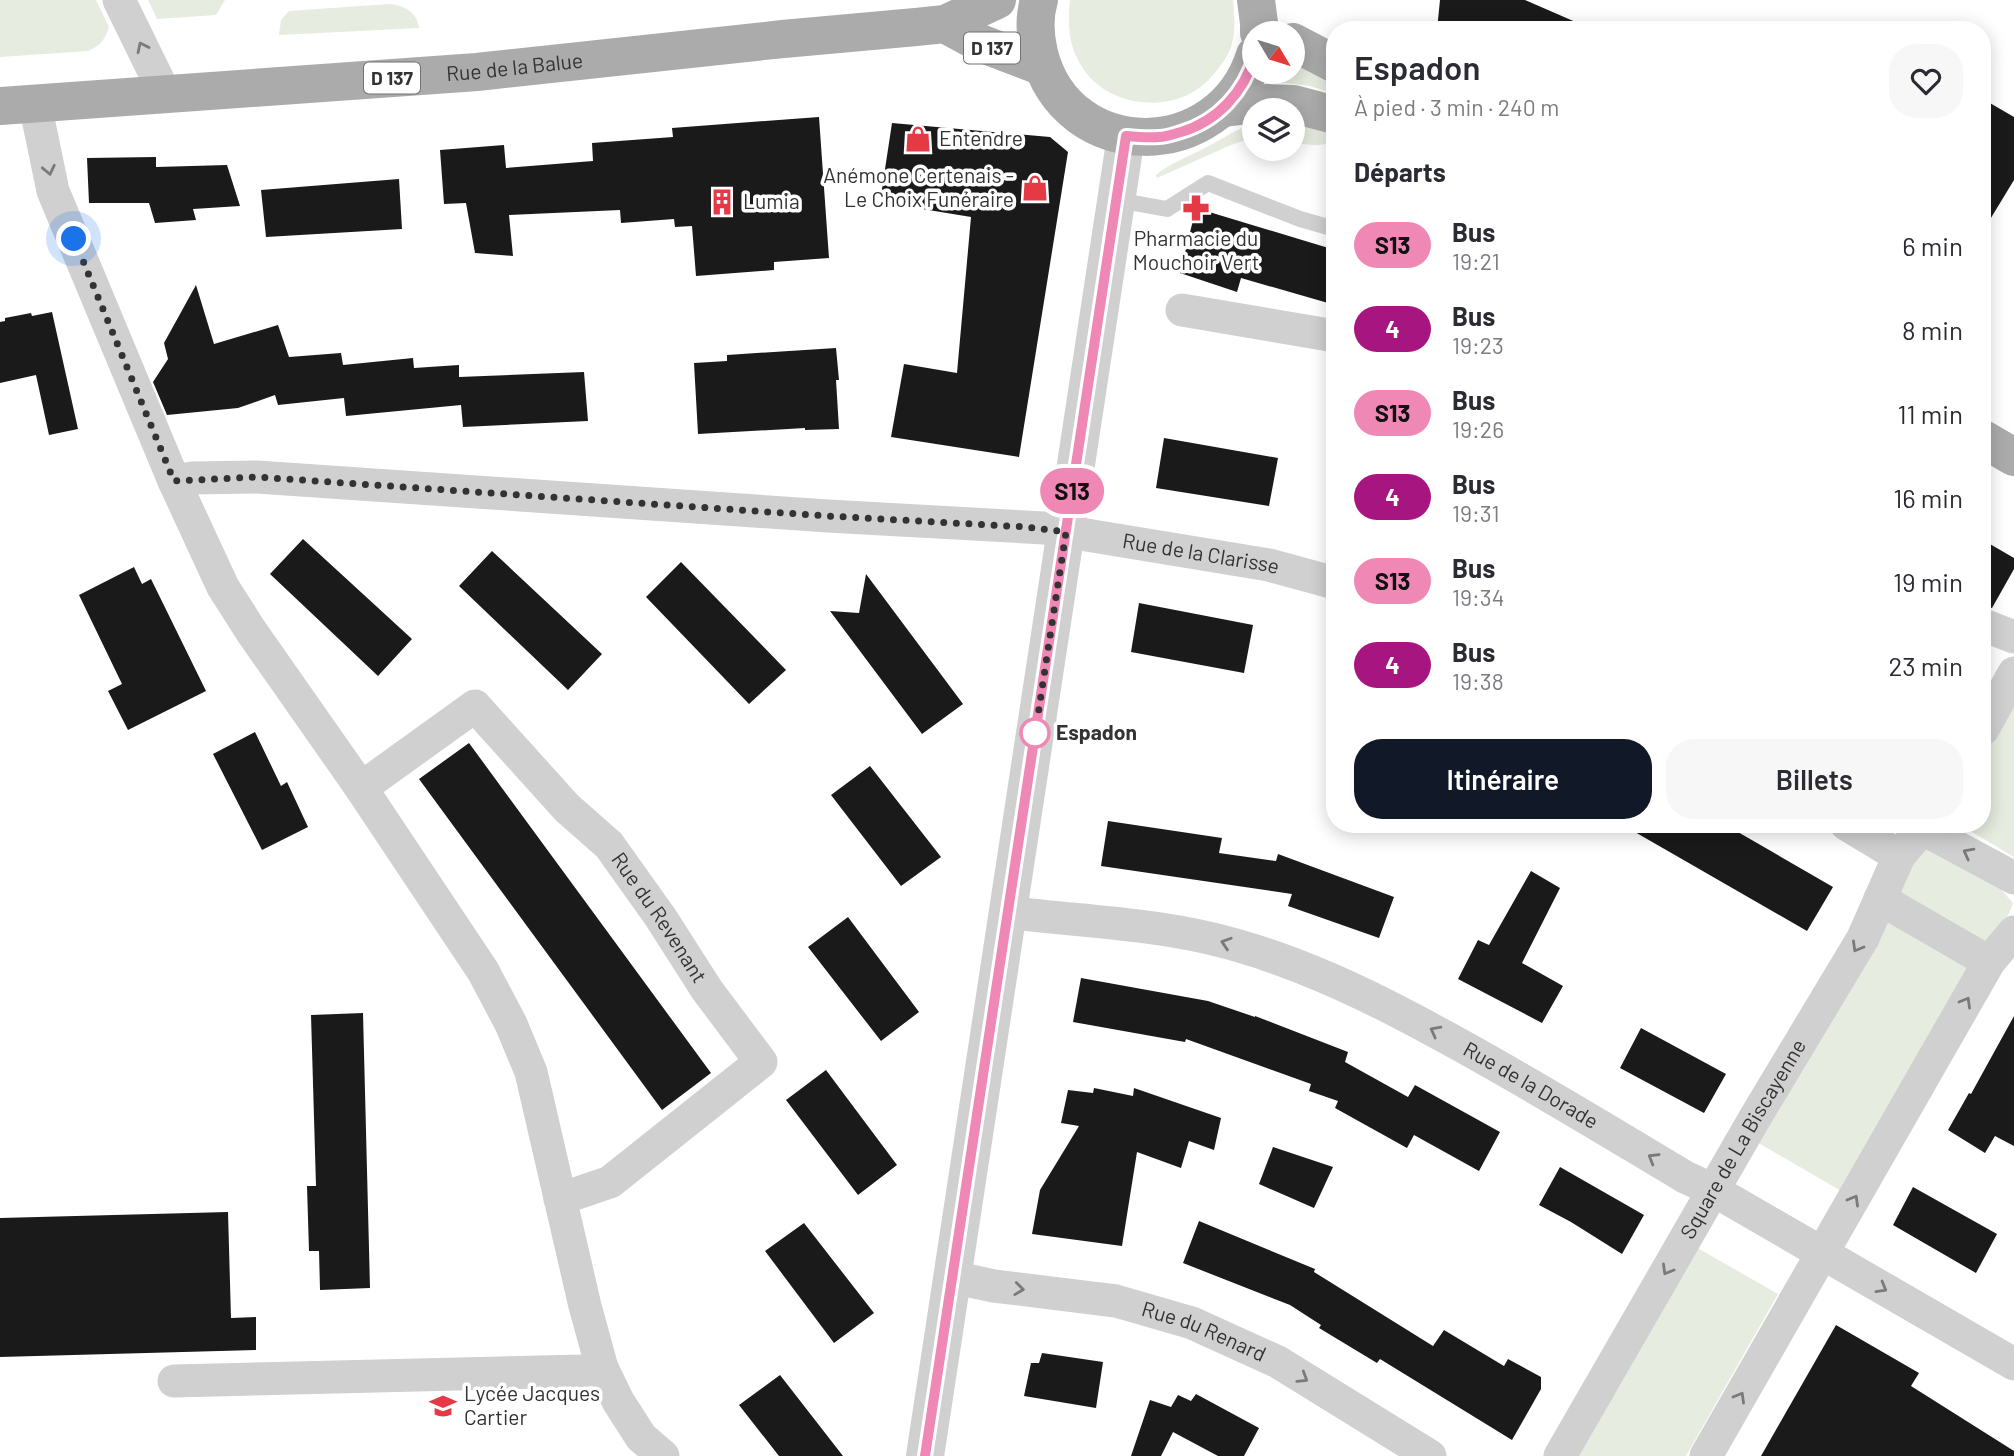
<!DOCTYPE html>
<html lang="fr">
<head>
<meta charset="utf-8">
<style>
  :root { --surface:#fff; --page:#f7f7f7; --text:#2b2b33; --muted:#7c7c81; --accent:#111827 }
  body { margin:0; font-family:Barlow,sans-serif; background:var(--page); color:var(--text); height:100vh; display:flex; flex-direction:column; font-size:26px; white-space:nowrap }
  * { box-sizing:border-box; margin:0 }
  p { font-size:23px; color:var(--muted) }
  .icon { flex:none; width:38px; height:38px; fill:none; stroke:currentColor; stroke-width:2; stroke-linecap:round; stroke-linejoin:round }
  .map { position:relative; flex:1; overflow:hidden }
  .drawer { position:absolute; left:1326px; top:21px; width:665px; height:812px; display:flex; flex-direction:column; background:var(--surface); border-radius:28px; box-shadow:0 4px 18px #0003 }
  .drawer>* { flex:none }
  .badge { padding:0 14px; border-radius:23px; font-size:24px; line-height:46px }
  .needle { width:46px; rotate:128deg }
  .buttons { position:absolute; left:1242px; top:21px; display:grid; gap:14px }
  .buttons a { display:grid; place-items:center; width:63px; height:63px; border-radius:50%; background:var(--surface); box-shadow:0 4px 18px #0003; font-size:35px }
  .you { position:absolute; width:35px; height:35px; margin:-18px; border:5px solid #fff; border-radius:50%; background:#1a73e8; box-shadow:0 0 0 10px #1a73e833 }
  .map>.badge { position:absolute; translate:-50% -50%; box-shadow:0 0 0 4px #fff }
  h2 { padding:0 28px; font-size:26px; line-height:63px }
  .round { display:grid; place-items:center; flex:none; width:74px; height:74px; border-radius:28px; background:var(--page) }
  .summary { display:flex; align-items:center; justify-content:space-between; height:119px; padding:0 28px }
  h1 { font-size:33px; font-weight:600; line-height:52px }
  .action { display:flex; gap:14px; margin-top:auto; padding:14px 28px }
  .action a { flex:1; height:80px; border-radius:28px; background:var(--accent); color:#fff; font-size:28px; font-weight:600; line-height:80px; text-align:center }
  .action a+a { background:var(--page); color:var(--text) }
  ul { padding:0; list-style:none }
  li { display:flex; align-items:center; gap:21px; height:84px; padding:0 28px }
  li div { flex:1 }
  li b { display:block; font-size:26px }
  li em { font-style:normal }
  li .badge { min-width:77px; font-weight:700; text-align:center }
  .map>svg:first-child { display:block }
  .green { fill:#e6ecdf }
  .building { fill:#1a1a1a }
  .lines { fill:none; stroke-linecap:round; stroke-linejoin:round }
  .service { stroke:#d0d0d0; stroke-width:16 }
  .minor { stroke:#d0d0d0; stroke-width:33 }
  .tertiary { stroke:#d0d0d0; stroke-width:38 }
  .primary { stroke:#ababab; stroke-width:38 }
  .oneway { stroke:#7a7a7a }
  .line-casing { stroke:#fff; stroke-width:16 }
  .line { stroke:#f088b6; stroke-width:10 }
  .walk { stroke:#333; stroke-width:7; stroke-dasharray:0 12.6 }
  .stop-dot { fill:#fff; stroke:#f088b6; stroke-width:3.5 }
  .labels { text-anchor:middle; stroke-width:7; stroke-linejoin:round; paint-order:stroke }
  .shield { fill:#fff; stroke:#707070; stroke-width:2 }
  .shield-label { font-size:19px; font-weight:bold; fill:#333 }
  .street-label { font-size:21px; fill:#333; stroke:#fff }
  .poi-label { font-size:21px; fill:#333; stroke:#fff; text-anchor:start }
  .stop-label { font-size:21px; font-weight:bold; fill:#333; stroke:#fff; text-anchor:start }
</style>
</head>
<body>
<div class="map">
<svg width="2014" height="1456" viewBox="0 0 2014 1456">
  <rect width="100%" height="100%" fill="#fff"/>
  <path class="green" d="M0,0H96L109,27C105,40 100,46 88,51L0,57Z
    M148,0H225L216,15L157,19Z
    M1070,0H1233C1234,15 1236,28 1232,43C1229,55 1221,66 1213,75C1178,118 1101,110 1077,58C1068,39 1068,21 1070,0Z
    M390,4C405,6 417,12 419,28L279,35L281,20L289,11Z
    M1293,59L1335,83V94L1310,86L1277,82L1275,79L1277,72H1293Z
    M1293,116L1335,127V140C1322,148 1308,145 1293,142Z
    M1255,122V137L1231,145L1157,178L1156,175C1170,163 1188,157 1205,148C1222,139 1237,129 1255,122Z
    M2014,702V857L1959,824H1983V756Z
    M1926,846L1993,880L2013,903C2008,919 1999,931 1988,943L1900,895V879Z
    M1886,920L1973,971L1843,1192L1755,1141Z
    M1694,1246L1778,1294L1686,1456H1573Z"/>
  <path class="building" d="M1440,0H1525L1594,30H1437Z
    M1983,99L2014,117V180L1983,231Z
    M819,117L829,258L774,262V270L696,276L692,226L675,227L674,219L621,223L620,210L509,215L513,256L475,253L466,203L444,204L440,150L504,145L506,168L593,161L592,143L673,137L672,128Z
    M892,123L1050,137L1068,152L1019,457L891,437L904,364L957,373L971,217L880,202Z
    M156,157V167L227,165L240,206L193,209L196,220L155,223L149,203H89L87,158Z
    M399,179L402,229L266,237L261,190Z
    M1196,208L1335,250V305L1241,278L1237,292L1180,273Z
    M196,285L214,344L278,325L289,357L341,353L343,365L413,358L414,368L459,365V377L584,372L588,421L463,427L461,405L346,416L344,398L278,405L275,395L238,408L167,415L153,382L168,359L164,343Z
    M52,312L78,429L49,435L36,375L0,383V322L5,321V318L31,313L32,316Z
    M836,348L839,380H836L839,429L805,430V428L698,434L694,363L727,361V355Z
    M1164,438L1278,458L1269,506L1156,488Z
    M303,539L412,639L378,676L270,574Z
    M1983,540L2014,558V569L1992,608L1983,606Z
    M492,551L602,654L568,690L459,586Z
    M681,562L786,670L749,704L646,597Z
    M134,567L142,584L151,579L206,691L128,730L108,691L122,684L79,595Z
    M866,574L963,704L922,734L830,611L859,613Z
    M1139,603L1253,625L1244,673L1131,652Z
    M255,732L281,786L287,782L308,827L262,850L213,754Z
    M469,743L711,1073L662,1110L419,779Z
    M870,766L941,857L901,886L831,795Z
    M1108,821L1222,838L1219,853L1276,861L1278,854L1394,897L1379,938L1288,906L1292,894L1101,866Z
    M1621,824H1724L1833,887L1807,931Z
    M1531,871L1560,888L1522,963L1563,986L1542,1023L1458,979L1478,940L1489,945Z
    M848,917L919,1012L881,1041L808,947Z
    M1081,978L1208,1001L1255,1017V1016L1348,1052L1345,1062L1408,1097L1415,1085L1500,1132L1479,1171L1414,1135L1407,1148L1335,1108L1338,1101L1309,1091L1311,1084L1186,1039L1185,1042L1073,1022Z
    M363,1013L370,1288L320,1290L319,1251H309L307,1186H316L311,1015Z
    M2014,1016V1146L1995,1136L1985,1153L1948,1130L1969,1093L1971,1094Z
    M1641,1028L1726,1074L1704,1113L1620,1068Z
    M826,1070L897,1165L858,1195L786,1100Z
    M1094,1088L1133,1096L1134,1088L1221,1118L1214,1150L1189,1141L1181,1168L1137,1152L1122,1246L1032,1234L1040,1190L1079,1126L1061,1123L1068,1090L1093,1093Z
    M1273,1147L1333,1167L1314,1208L1259,1184Z
    M1560,1167L1644,1215L1622,1254L1571,1222L1539,1205Z
    M1913,1187L1997,1234L1976,1273L1893,1225Z
    M228,1212L231,1318L256,1317V1350L0,1357V1218Z
    M1199,1221L1315,1269L1314,1272L1433,1346L1444,1330L1504,1366L1508,1359L1541,1377V1389L1512,1440L1380,1359L1377,1363L1319,1328L1321,1325L1290,1305L1183,1263Z
    M804,1223L874,1313L834,1343L765,1251Z
    M1836,1325L1919,1373L1911,1386L2014,1451V1456H1761Z
    M1042,1353L1103,1362L1096,1408L1024,1396L1031,1363H1039Z
    M780,1375L843,1456H779L739,1405Z
    M1196,1394L1259,1428L1244,1456H1218L1173,1432L1161,1456H1131L1150,1400L1171,1407L1178,1395L1191,1401Z"/>
  <g class="lines">
    <path class="service" d="M1117,200L1167,209L1208,183L1300,219L1335,229"/>
    <g class="minor">
      <path d="M119,0L165,94"/>
      <path d="M35,104L53,191L174,481L223,587L251,631L361,788L483,971L511,1024L531,1072L585,1306L602,1368L618,1401L641,1437L663,1456"/>
      <path d="M1182,310L1335,336"/>
      <path id="s1" d="M174,481L192,478L257,477L828,516L1044,528L1269,565L1335,583"/>
      <path d="M1983,625L2014,637"/>
      <path d="M1983,729L2014,673"/>
      <path id="s2" d="M361,788L475,706L567,808L609,845L661,918L707,990L761,1062L610,1182L560,1199"/>
      <path d="M1846,824L1899,856"/>
      <path d="M1923,829L2014,878"/>
      <path d="M1880,899L1989,962"/>
      <path id="s3" d="M1008,912C1076,921 1146,923 1213,939C1292,958 1367,994 1438,1033C1522,1078 1603,1128 1685,1177L1713,1190L2014,1364"/>
      <path id="s4" d="M952,1277L994,1286L1116,1301L1192,1323L1278,1362L1430,1456"/>
      <path d="M174,1381L581,1371L602,1368"/>
      <path id="s5" d="M1560,1456L1756,1116L1863,938L1899,856L1926,824"/>
      <path d="M1706,1456L1989,962L2014,932"/>
    </g>
    <path class="tertiary" d="M925,1456L1126,136"/>
    <g class="primary">
      <path d="M1039,0C1034,17 1035,36 1039,53C1067,165 1221,164 1255,55"/>
      <path d="M1256,0L1259,23V33"/>
      <path d="M945,24L980,43L1043,67"/>
      <path d="M1293,42L1335,64"/>
      <path id="s6" d="M0,106L477,72L783,39L916,27L945,24L997,0"/>
      <path d="M1224,108L1266,103L1293,104L1335,115"/>
      <path d="M1983,439L2014,457"/>
    </g>
  </g>
  <defs><path id="oneway-chevron" d="M-2-3.5L2.5 0L-2 3.5" fill="none" stroke-width="1.6" stroke-linecap="round" stroke-linejoin="round" transform="scale(1.75)"/></defs>
  <g class="oneway">
    <use href="#oneway-chevron" transform="translate(142 47) rotate(-116)"/>
    <use href="#oneway-chevron" transform="translate(49 170) rotate(78)"/>
    <use href="#oneway-chevron" transform="translate(1968 853) rotate(-152)"/>
    <use href="#oneway-chevron" transform="translate(1226 943) rotate(-162)"/>
    <use href="#oneway-chevron" transform="translate(1857 947) rotate(120)"/>
    <use href="#oneway-chevron" transform="translate(1966 1002) rotate(-60)"/>
    <use href="#oneway-chevron" transform="translate(1435 1031) rotate(-152)"/>
    <use href="#oneway-chevron" transform="translate(1653 1158) rotate(-149)"/>
    <use href="#oneway-chevron" transform="translate(1854 1200) rotate(-60)"/>
    <use href="#oneway-chevron" transform="translate(1667 1270) rotate(120)"/>
    <use href="#oneway-chevron" transform="translate(1882 1288) rotate(30)"/>
    <use href="#oneway-chevron" transform="translate(1019 1289) rotate(7)"/>
    <use href="#oneway-chevron" transform="translate(1303 1378) rotate(32)"/>
    <use href="#oneway-chevron" transform="translate(1740 1397) rotate(-60)"/>
  </g>
  <g class="lines">
    <g class="line-casing">
      <path id="line" d="M925,1456L1126,136C1137,137 1148,138 1159,137C1166,137 1174,134 1181,132C1218,121 1244,92 1255,55"/>
    </g>
    <use href="#line" class="line"/>
    <path class="walk" d="M74,239L174,481L257,477L828,516L1026,527L1066,532L1034,741L1035,733"/>
  </g>
  <defs>
    <g id="shop-bare" transform="scale(2.1)"><path d="M-5-2.5h2.3a2.7 3.5 0 0 1 5.4 0H5L5.5 6h-11ZM-1.5-2.5h3a1.5 2.3 0 0 0-3 0Z" fill="#e63946" stroke="#fff" stroke-width="2.5" paint-order="stroke"/></g>
    <g id="building-bare" transform="scale(2.1)"><path d="M-4-6H4V6H1V3H-1V6H-4ZM-2.5-4.3h1.7v1.8h-1.7ZM.8-4.3h1.7v1.8H.8ZM-2.5-1h1.7V.8h-1.7ZM.8-1h1.7V.8H.8Z" fill="#e63946" stroke="#fff" stroke-width="2.5" paint-order="stroke"/></g>
    <g id="pharmacy-bare" transform="scale(2.1)"><path d="M-2-6h4v4h4v4h-4v4h-4v-4h-4v-4h4Z" fill="#e63946" stroke="#fff" stroke-width="2.5" paint-order="stroke"/></g>
    <g id="school-bare" transform="scale(2.1)"><path d="M0-5L7-2L0 1L-7-2ZM-4 1L0 2.5L4 1V4Q0 6-4 4Z" fill="#e63946" stroke="#fff" stroke-width="2.5" paint-order="stroke"/></g>
  </defs>
  <g fill-rule="evenodd">
    <use href="#shop-bare" x="918" y="139"/>
    <use href="#shop-bare" x="1035" y="188"/>
    <use href="#building-bare" x="722" y="202"/>
    <use href="#pharmacy-bare" x="1196" y="208"/>
    <use href="#school-bare" x="443" y="1406"/>
  </g>
  <circle class="stop-dot" cx="1035" cy="733" r="14"/>
  <g class="labels">
    <g class="shield">
      <rect x="964" y="32.5" width="56" height="31" rx="5"/>
      <rect x="364" y="62.5" width="56" height="31" rx="5"/>
    </g>
    <g class="shield-label">
      <text x="992" y="55">D 137</text>
      <text x="392" y="85">D 137</text>
    </g>
    <g class="street-label">
      <text dy="7" stroke="none"><textPath href="#s6" startOffset="516">Rue de la Balue</textPath></text>
      <text dy="7" stroke="none"><textPath href="#s1" startOffset="1031">Rue de la Clarisse</textPath></text>
      <text dy="7" stroke="none"><textPath href="#s2" startOffset="422">Rue du Revenant</textPath></text>
      <text dy="7" stroke="none"><textPath href="#s3" startOffset="558">Rue de la Dorade</textPath></text>
      <text dy="7" stroke="none"><textPath href="#s5" startOffset="366">Square de La Biscayenne</textPath></text>
      <text dy="7" stroke="none"><textPath href="#s4" startOffset="259">Rue du Renard</textPath></text>
    </g>
    <g class="poi-label">
      <text x="939" y="146">Entendre</text>
      <text x="1014" y="183" text-anchor="end">Anémone Certenais -<tspan x="1014" dy="24">Le Choix Funéraire</tspan></text>
      <text x="743" y="209">Lumia</text>
      <text x="1196" y="246" text-anchor="middle">Pharmacie du<tspan x="1196" dy="24">Mouchoir Vert</tspan></text>
      <text x="464" y="1401">Lycée Jacques<tspan x="464" dy="24">Cartier</tspan></text>
    </g>
    <g class="stop-label">
      <text x="1056" y="740">Espadon</text>
    </g>
  </g>
</svg>
<div class="buttons">
<a><svg class="needle" viewBox="-14 -14 28 28"><path d="M0-13l5 13h-10z" fill="#e53935"/><path d="M0 13l5-13h-10z" fill="#7c7c81"/></svg></a>
<a><svg class="icon" aria-label="layers" viewBox="0 0 24 24"><path d="M12 4l9 5-9 5-9-5zM3 14l9 5 9-5"/></svg></a>
</div>
<div class="you" style="left:74px;top:239px"></div>
<b class="badge" style="left:1072px;top:491px;background:#f088b6;color:#111">S13</b>
<section class="drawer">
<div class="summary"><div><h1>Espadon</h1><p>À pied · 3 min · 240 m</p></div><a class="round"><svg class="icon" aria-label="heart" viewBox="0 0 24 24"><path d="M12 20l-8-8c-3-5 5-10 8-4 3-6 11-1 8 4z"/></svg></a></div>
<h2>Départs</h2>
<ul>
<li><span class="badge" style="background:#f088b6;color:#111">S13</span><div><b>Bus</b><p>19:21</p></div><em>6 min</em></li>
<li><span class="badge" style="background:#a71680;color:#fff">4</span><div><b>Bus</b><p>19:23</p></div><em>8 min</em></li>
<li><span class="badge" style="background:#f088b6;color:#111">S13</span><div><b>Bus</b><p>19:26</p></div><em>11 min</em></li>
<li><span class="badge" style="background:#a71680;color:#fff">4</span><div><b>Bus</b><p>19:31</p></div><em>16 min</em></li>
<li><span class="badge" style="background:#f088b6;color:#111">S13</span><div><b>Bus</b><p>19:34</p></div><em>19 min</em></li>
<li><span class="badge" style="background:#a71680;color:#fff">4</span><div><b>Bus</b><p>19:38</p></div><em>23 min</em></li>
</ul>
<div class="action"><a>Itinéraire</a><a>Billets</a></div>
</section>
</div>
</body>
</html>
